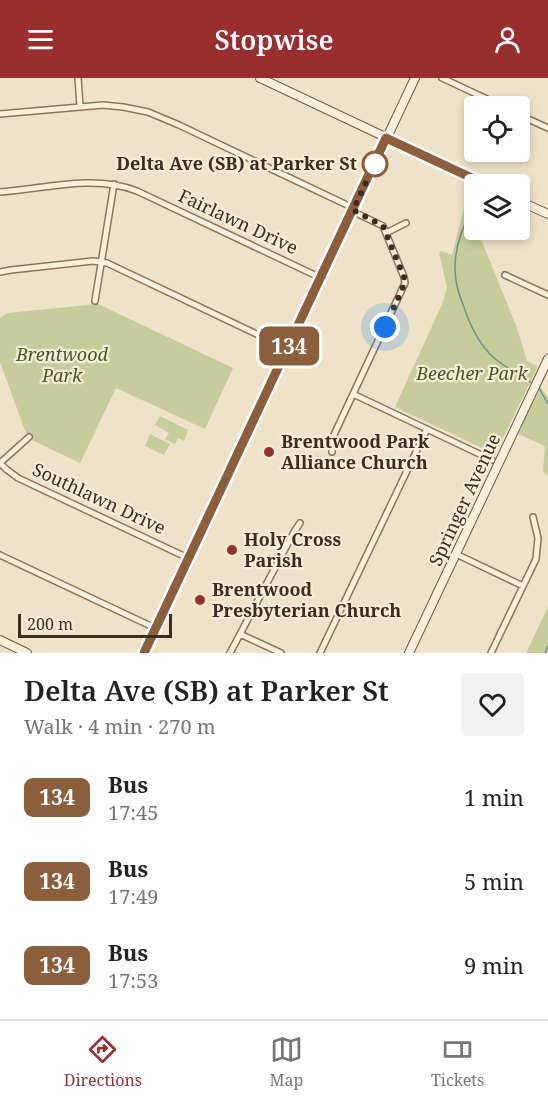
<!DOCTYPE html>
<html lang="en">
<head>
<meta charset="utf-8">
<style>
  :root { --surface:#fff; --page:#f2f2f2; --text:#222; --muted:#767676; --line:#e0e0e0; --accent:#982f2e }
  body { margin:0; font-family:"Noto Serif",serif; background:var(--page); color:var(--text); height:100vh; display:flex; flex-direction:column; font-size:22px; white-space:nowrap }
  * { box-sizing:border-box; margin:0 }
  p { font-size:20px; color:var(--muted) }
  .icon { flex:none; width:33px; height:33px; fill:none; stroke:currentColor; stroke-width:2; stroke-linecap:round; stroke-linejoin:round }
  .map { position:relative; height:575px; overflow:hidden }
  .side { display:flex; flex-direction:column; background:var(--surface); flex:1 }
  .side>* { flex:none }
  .badge { padding:0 12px; border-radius:9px; font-size:21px; line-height:39px }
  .fabs { position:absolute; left:464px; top:18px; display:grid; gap:12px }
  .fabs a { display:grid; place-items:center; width:66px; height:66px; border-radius:6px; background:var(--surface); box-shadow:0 3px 9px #0003; font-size:30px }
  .scale { position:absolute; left:18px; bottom:15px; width:154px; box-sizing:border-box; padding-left:6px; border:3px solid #3b2e21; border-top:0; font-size:16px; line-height:21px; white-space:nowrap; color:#3b2e21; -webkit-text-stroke:4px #f5edd8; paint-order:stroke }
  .you { position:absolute; width:30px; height:30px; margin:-15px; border:4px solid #fff; border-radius:50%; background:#1a73e8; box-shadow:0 0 0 9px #1a73e833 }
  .map>.badge { position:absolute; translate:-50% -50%; box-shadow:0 0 0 3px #fff }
  .round { display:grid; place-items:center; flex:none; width:63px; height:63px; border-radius:6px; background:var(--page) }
  .summary { display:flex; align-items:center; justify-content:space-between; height:102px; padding:0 24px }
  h1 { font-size:28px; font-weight:600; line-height:45px }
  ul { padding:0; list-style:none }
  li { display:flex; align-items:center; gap:18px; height:84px; padding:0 24px }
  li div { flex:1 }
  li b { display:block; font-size:22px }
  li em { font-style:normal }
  li .badge { min-width:66px; font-weight:700; text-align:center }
  header { display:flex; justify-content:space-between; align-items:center; height:78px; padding:0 24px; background:var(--accent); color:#fff; font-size:27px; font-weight:600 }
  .tab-bar { display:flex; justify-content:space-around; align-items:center; height:84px; border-top:2px solid var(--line); background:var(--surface); font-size:16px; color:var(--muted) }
  .tab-bar a { display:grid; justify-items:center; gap:3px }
  .tab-bar .on { color:var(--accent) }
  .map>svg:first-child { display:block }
  .green { fill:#c6cc9c }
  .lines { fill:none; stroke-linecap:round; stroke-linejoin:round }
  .stream { stroke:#709189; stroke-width:1.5 }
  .street-casing { stroke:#8a765d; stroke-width:8 }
  .secondary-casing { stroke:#6c5740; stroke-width:10 }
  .street { stroke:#f9f0dc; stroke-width:5 }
  .secondary { stroke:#f9f0dc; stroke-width:8 }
  .line-casing { stroke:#fff; stroke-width:14 }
  .line { stroke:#8b5e3c; stroke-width:9 }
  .walk { stroke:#3b2e21; stroke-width:6; stroke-dasharray:0 10.8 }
  .stop-dot { fill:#fff; stroke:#8b5e3c; stroke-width:3 }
  .poi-dot { fill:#982f2e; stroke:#f5edd8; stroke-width:2 }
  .labels { text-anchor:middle; stroke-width:4.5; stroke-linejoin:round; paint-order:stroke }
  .stop-label { font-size:18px; font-weight:bold; fill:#3b2e21; stroke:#f5edd8; text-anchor:end }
  .street-label { font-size:18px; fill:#3b2e21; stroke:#f5edd8 }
  .park-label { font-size:18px; font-style:italic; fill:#4a5728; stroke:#f5edd8 }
  .poi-label { font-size:18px; font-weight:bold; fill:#3b2e21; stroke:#f5edd8; text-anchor:start }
</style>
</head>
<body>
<header><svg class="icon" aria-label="menu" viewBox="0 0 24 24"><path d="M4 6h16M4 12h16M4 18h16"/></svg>Stopwise<svg class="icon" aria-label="person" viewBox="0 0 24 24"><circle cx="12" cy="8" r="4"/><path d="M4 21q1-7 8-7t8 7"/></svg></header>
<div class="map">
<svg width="548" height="575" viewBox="0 0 548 575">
  <rect width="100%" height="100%" fill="#eee3c8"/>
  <path class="green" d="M474,110V152H480L479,156L517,250L527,283L538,288L495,376L395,329L443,224L447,209L439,175L441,173L452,177L464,130Z
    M98,226L233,290L205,351L116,310L80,385L34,363L29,359L24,350L0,284V240L7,235Z
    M541,309L548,320V398L543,393L545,368L518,356Z
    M160,338L188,352L184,363L178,360L175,366L165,361L169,355L155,347Z
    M150,356L170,366L164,377L145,368Z
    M548,529V575H526Z"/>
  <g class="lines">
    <path class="stream" d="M474,128C460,152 451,181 457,208C459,217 463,226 466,235C472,251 480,267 493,279C504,289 519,296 532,305
      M539,310L548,326
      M545,575L548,568"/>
    <g class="street-casing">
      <path id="street" d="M78,0L80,28
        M442,0L502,28
        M0,36L103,27L123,29L148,34L179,47L347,127L358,136L383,148L404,199L405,205L332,361V374
        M519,37L548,50
        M0,114C45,111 93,96 137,113L321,200
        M386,155L406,145
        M0,194L11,192L93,183L107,185L288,271
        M505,197L548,217
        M95,223L114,106
        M353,316L492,382
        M29,359L0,385L6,391L18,400L188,480
        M456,476L523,508
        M0,477L155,550
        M240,556L281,575
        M230,575L294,454L300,445
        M320,575L427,351
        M491,575L536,481L538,460L533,439"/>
    </g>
    <g class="secondary-casing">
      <path id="secondary" d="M260,0L485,106
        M519,123L548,136
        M0,562L27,575
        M144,575L415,0
        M409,575L548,281"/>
    </g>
    <use href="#street" class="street"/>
    <use href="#secondary" class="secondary"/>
  </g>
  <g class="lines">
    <g class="line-casing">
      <path id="line" d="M144,575L386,60L485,106"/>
    </g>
    <use href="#line" class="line"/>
    <path class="walk" d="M375,86L377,81L353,132L383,148L404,199V207L385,249"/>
  </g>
  <circle class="stop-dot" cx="375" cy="86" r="12"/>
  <g class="poi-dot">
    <circle cx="269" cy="374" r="6"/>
    <circle cx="232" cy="472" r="6"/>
    <circle cx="200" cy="522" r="6"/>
  </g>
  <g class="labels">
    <g class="stop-label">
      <text x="357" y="92">Delta Ave (SB) at Parker St</text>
    </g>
    <g class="street-label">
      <text transform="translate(238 144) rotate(25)" y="6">Fairlawn Drive</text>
      <text transform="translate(99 421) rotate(25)" y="6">Southlawn Drive</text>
      <text transform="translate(465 422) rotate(-65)" y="6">Springer Avenue</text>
    </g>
    <g class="park-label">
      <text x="62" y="283">Brentwood<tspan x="62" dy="21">Park</tspan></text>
      <text x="472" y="302">Beecher Park</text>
    </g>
    <g class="poi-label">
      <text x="281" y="370">Brentwood Park<tspan x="281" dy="21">Alliance Church</tspan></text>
      <text x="244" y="468">Holy Cross<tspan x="244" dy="21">Parish</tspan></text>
      <text x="212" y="518">Brentwood<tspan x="212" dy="21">Presbyterian Church</tspan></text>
    </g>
  </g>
</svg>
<div class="fabs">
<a><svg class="icon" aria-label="locate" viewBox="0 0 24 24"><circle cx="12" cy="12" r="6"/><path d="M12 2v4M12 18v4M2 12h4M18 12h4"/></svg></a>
<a><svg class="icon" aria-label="layers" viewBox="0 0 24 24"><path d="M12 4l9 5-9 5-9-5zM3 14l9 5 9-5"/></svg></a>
</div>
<div class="scale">200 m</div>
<div class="you" style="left:385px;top:249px"></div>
<b class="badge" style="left:289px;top:268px;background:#8b5e3c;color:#fff">134</b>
</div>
<section class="side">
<div class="summary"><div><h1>Delta Ave (SB) at Parker St</h1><p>Walk · 4 min · 270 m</p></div><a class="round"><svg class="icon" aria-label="heart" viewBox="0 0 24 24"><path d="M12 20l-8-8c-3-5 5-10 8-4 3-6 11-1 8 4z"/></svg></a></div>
<ul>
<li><span class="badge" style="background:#8b5e3c;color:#fff">134</span><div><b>Bus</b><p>17:45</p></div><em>1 min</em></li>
<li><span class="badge" style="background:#8b5e3c;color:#fff">134</span><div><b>Bus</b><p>17:49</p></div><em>5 min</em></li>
<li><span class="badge" style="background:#8b5e3c;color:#fff">134</span><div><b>Bus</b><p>17:53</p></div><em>9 min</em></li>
</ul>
</section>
<nav class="tab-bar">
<a class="on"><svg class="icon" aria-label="directions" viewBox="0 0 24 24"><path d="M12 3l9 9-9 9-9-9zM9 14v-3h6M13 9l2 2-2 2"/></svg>Directions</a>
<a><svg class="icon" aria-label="map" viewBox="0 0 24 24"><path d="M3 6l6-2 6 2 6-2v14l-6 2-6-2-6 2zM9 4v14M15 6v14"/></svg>Map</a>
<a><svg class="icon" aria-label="tickets" viewBox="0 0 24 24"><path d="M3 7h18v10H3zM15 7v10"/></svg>Tickets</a>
</nav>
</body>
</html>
